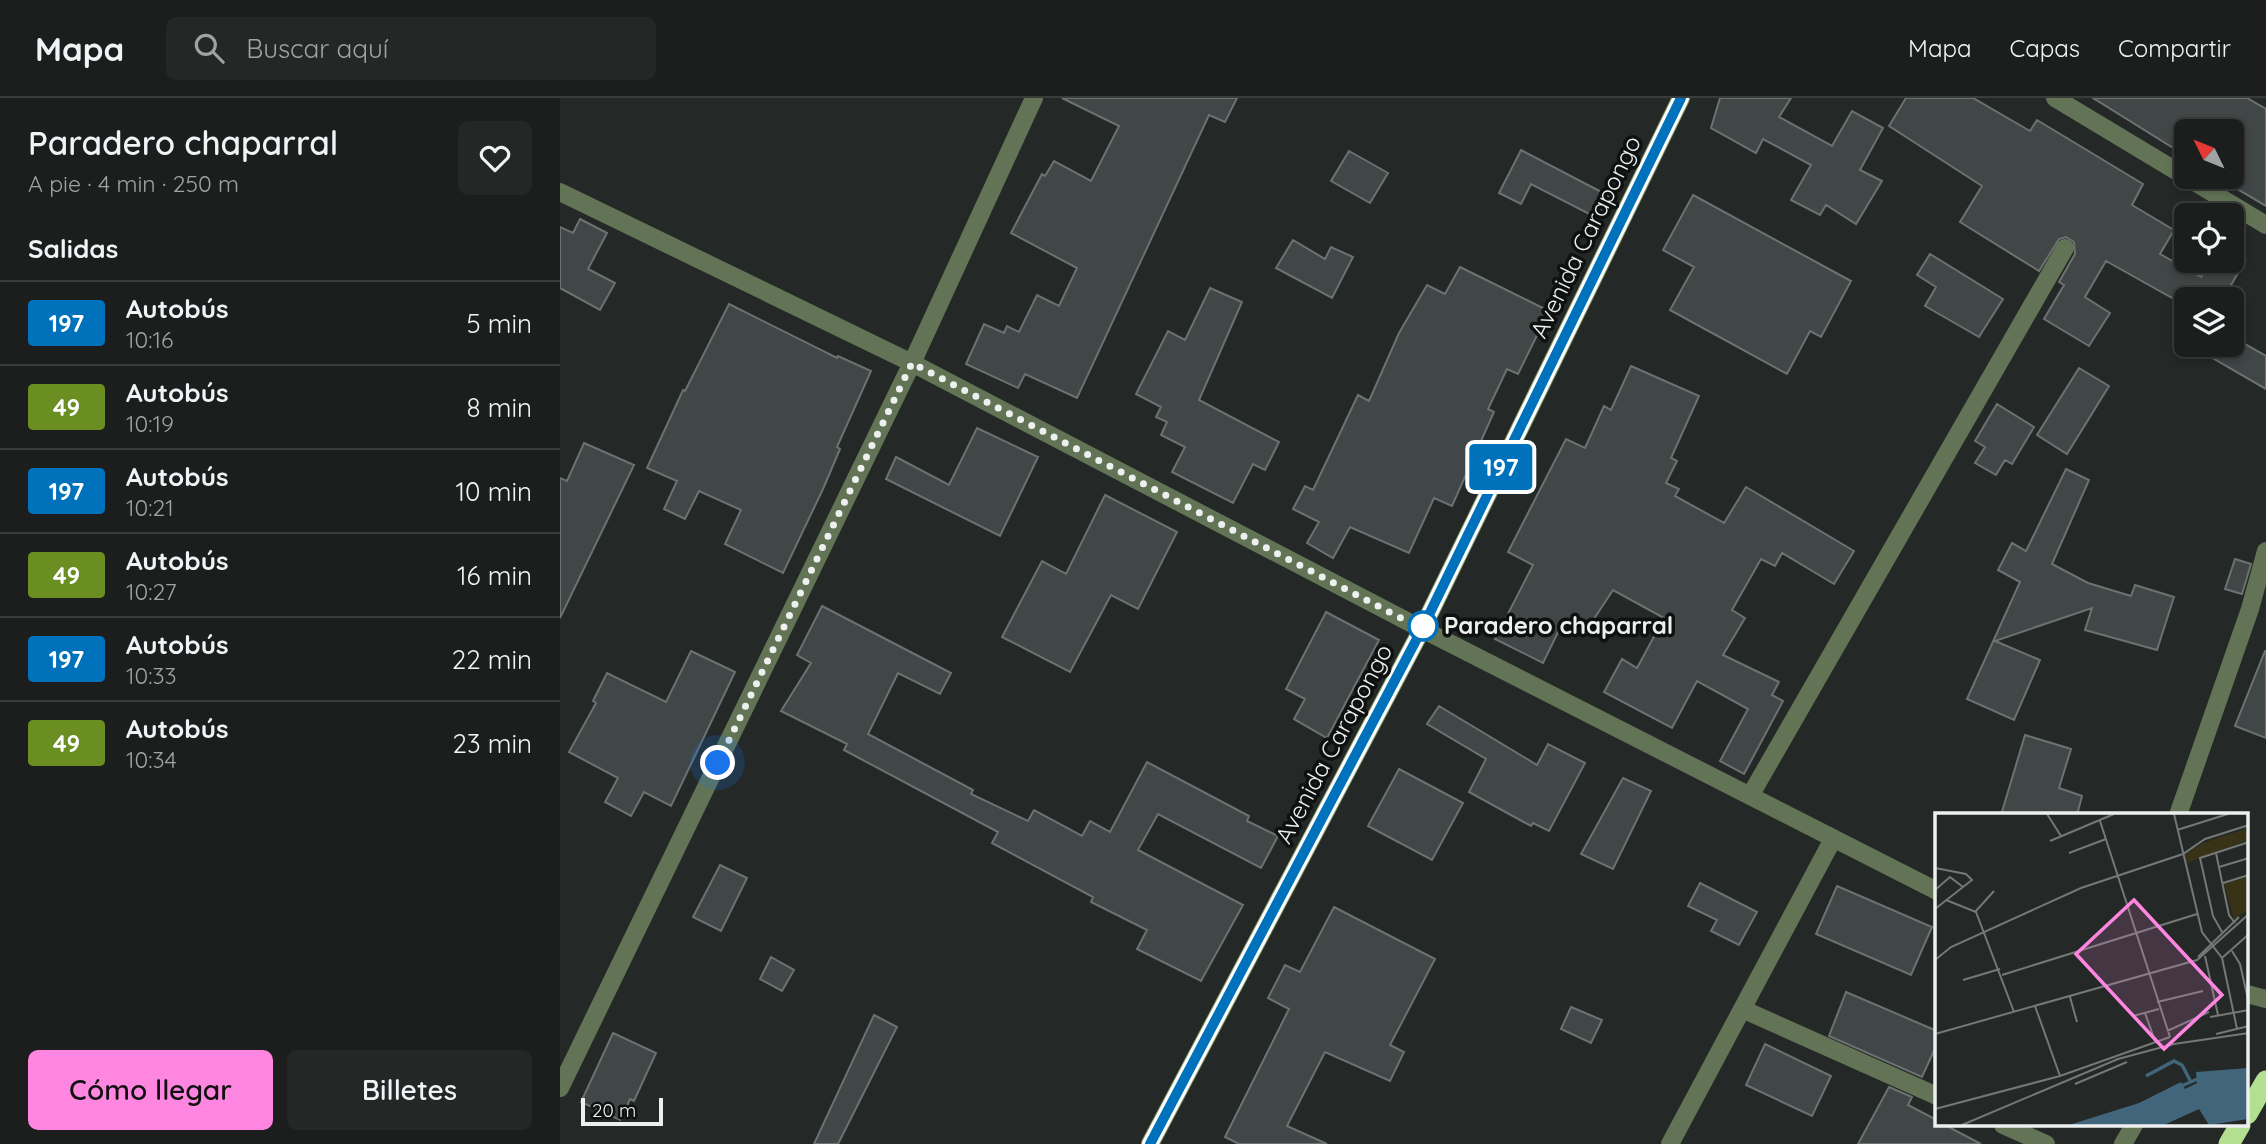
<!DOCTYPE html>
<html lang="es">
<head>
<meta charset="utf-8">
<style>
  :root { --surface:#1b1e1c; --page:#242725; --text:#f1f3f6; --muted:#a0a2a3; --line:#393c3b; --accent:#fe86e1 }
  body { margin:0; font-family:Quicksand,sans-serif; background:var(--page); color:var(--text); height:100vh; display:flex; flex-direction:column; font-size:26px; white-space:nowrap }
  * { box-sizing:border-box; margin:0 }
  p { font-size:23px; color:var(--muted) }
  .icon { flex:none; width:38px; height:38px; fill:none; stroke:currentColor; stroke-width:2; stroke-linecap:round; stroke-linejoin:round }
  .map { position:relative; flex:1; overflow:hidden }
  .panel { display:flex; flex-direction:column; background:var(--surface); width:560px }
  .panel>* { flex:none }
  .badge { padding:0 14px; border-radius:5px; font-size:24px; line-height:46px }
  .needle { width:46px; rotate:313deg }
  .fabs { position:absolute; left:1614px; top:21px; display:grid; gap:14px }
  .fabs a { display:grid; place-items:center; width:70px; height:70px; border-radius:10px; background:var(--surface); box-shadow:0 4px 10px #0003,0 0 0 2px var(--line); font-size:35px }
  .scale { position:absolute; left:21px; bottom:18px; width:82px; box-sizing:border-box; padding-left:7px; border:4px solid #edf0ef; border-top:0; font-size:19px; line-height:24px; white-space:nowrap; color:#edf0ef; -webkit-text-stroke:5px #0f1010; paint-order:stroke }
  .you { position:absolute; width:35px; height:35px; margin:-18px; border:5px solid #fff; border-radius:50%; background:#1a73e8; box-shadow:0 0 0 10px #1a73e833 }
  .map>.badge { position:absolute; translate:-50% -50%; box-shadow:0 0 0 4px #fff }
  h2 { padding:0 28px; font-size:26px; line-height:63px }
  .round { display:grid; place-items:center; flex:none; width:74px; height:74px; border-radius:10px; background:var(--page) }
  .head { display:flex; align-items:center; justify-content:space-between; height:119px; padding:0 28px }
  h1 { font-size:33px; font-weight:600; line-height:52px }
  .action { display:flex; gap:14px; margin-top:auto; padding:14px 28px }
  .action a { flex:1; height:80px; border-radius:10px; background:var(--accent); color:#111; font-size:28px; font-weight:600; line-height:80px; text-align:center }
  .action a+a { background:var(--page); color:var(--text) }
  ul { padding:0; list-style:none }
  li { display:flex; align-items:center; gap:21px; height:84px; padding:0 28px; border-top:2px solid var(--line) }
  li div { flex:1 }
  li b { display:block; font-size:26px }
  li em { font-style:normal }
  li .badge { min-width:77px; font-weight:700; text-align:center }
  header { display:flex; align-items:center; gap:42px; box-sizing:border-box; height:98px; padding:0 35px; background:var(--surface); border-bottom:2px solid var(--line) }
  header strong { font-size:33px }
  nav { display:flex; gap:38px; margin-inline-start:auto; font-size:24px }
  .search { width:490px; height:63px; background:var(--page); display:flex; align-items:center; gap:18px; box-sizing:border-box; padding:0 24px; border-radius:10px; color:var(--muted); font-size:26px }
  main { display:flex; flex:1; min-height:0 }
  .map>svg:first-child { display:block }
  .building { fill:#414646; stroke:#6c7172; stroke-width:2 }
  .lines { fill:none; stroke-linecap:round; stroke-linejoin:round }
  .street { stroke:#627455; stroke-width:18 }
  .secondary { stroke:#839f6d; stroke-width:18 }
  .highway { stroke:#b3df90; stroke-width:21 }
  .line-casing { stroke:#fff; stroke-width:16 }
  .line { stroke:#0072bc; stroke-width:10 }
  .walk { stroke:#edf0ef; stroke-width:7; stroke-dasharray:0 12.6 }
  .stop-dot { fill:#fff; stroke:#0072bc; stroke-width:3.5 }
  .labels { text-anchor:middle; stroke-width:7; stroke-linejoin:round; paint-order:stroke }
  .street-label { font-size:24px; fill:#edf0ef; stroke:#0f1010 }
  .stop-label { font-size:24px; font-weight:bold; fill:#edf0ef; stroke:#0f1010; text-anchor:start }
  .inset-river { fill:none; stroke:#41667b; stroke-width:3.5 }
  .inset-road { fill:none; stroke:#747876; stroke-width:2 }
  .view { fill:#fe86e1; fill-opacity:0.15; stroke:#fe86e1; stroke-width:3.5 }
  .inset-edge { fill:none; stroke:#edf0ef; stroke-width:3.5 }
</style>
</head>
<body>
<header>
<strong>Mapa</strong>
<div class="search"><svg class="icon" aria-label="search" viewBox="0 0 24 24"><circle cx="10" cy="10" r="6"/><path d="M15 15l6 6"/></svg>Buscar aquí</div>
<nav><a>Mapa</a><a>Capas</a><a>Compartir</a></nav>
</header>
<main>
<section class="panel">
<div class="head"><div><h1>Paradero chaparral</h1><p>A pie · 4 min · 250 m</p></div><a class="round"><svg class="icon" aria-label="heart" viewBox="0 0 24 24"><path d="M12 20l-8-8c-3-5 5-10 8-4 3-6 11-1 8 4z"/></svg></a></div>
<h2>Salidas</h2>
<ul>
<li><span class="badge" style="background:#0072bc;color:#fff">197</span><div><b>Autobús</b><p>10:16</p></div><em>5 min</em></li>
<li><span class="badge" style="background:#6b8e23;color:#fff">49</span><div><b>Autobús</b><p>10:19</p></div><em>8 min</em></li>
<li><span class="badge" style="background:#0072bc;color:#fff">197</span><div><b>Autobús</b><p>10:21</p></div><em>10 min</em></li>
<li><span class="badge" style="background:#6b8e23;color:#fff">49</span><div><b>Autobús</b><p>10:27</p></div><em>16 min</em></li>
<li><span class="badge" style="background:#0072bc;color:#fff">197</span><div><b>Autobús</b><p>10:33</p></div><em>22 min</em></li>
<li><span class="badge" style="background:#6b8e23;color:#fff">49</span><div><b>Autobús</b><p>10:34</p></div><em>23 min</em></li>
</ul>
<div class="action"><a>Cómo llegar</a><a>Billetes</a></div>
</section>
<div class="map">
<svg width="1706" height="1046" viewBox="0 0 1706 1046">
  <rect width="100%" height="100%" fill="#242826"/>
  <path class="building" d="M502,0H677L665,24L649,17L517,300L465,276L458,290L406,266L424,226L444,235L447,228L459,234L477,197L499,208L517,170L451,135L482,76L485,78L494,63L531,83L559,28Z
    M1160,0H1231L1219,19L1272,48L1292,13L1323,30L1300,72L1322,83L1296,126L1266,107L1260,117L1231,102L1251,67L1203,41L1196,55L1151,30Z
    M1346,0H1413L1470,33L1477,22L1583,86L1572,107L1614,132L1600,156L1641,179L1650,163H1685L1667,194L1679,201H1614L1546,163L1525,199L1550,215L1529,248L1484,221L1504,187L1499,184L1515,156L1514,144L1506,139L1499,141L1479,173L1400,124L1422,88L1329,28Z
    M1533,0H1687L1706,11V108L1657,79H1671V33H1626V58Z
    M961,52L1051,99L1039,121L971,86L961,106L939,95Z
    M789,53L828,75L810,105L771,83Z
    M1133,97L1291,183L1261,239L1250,233L1227,276L1110,212L1134,169L1103,152Z
    M20,121L47,135L28,171L55,185L40,212L0,190V129L13,135Z
    M733,142L765,161L771,149L793,159L772,200L716,170Z
    M1370,156L1443,201L1419,239L1365,208L1376,189L1357,177Z
    M900,169L989,213L958,276L947,271L928,311L934,314L892,408L874,400L849,455L790,429L773,460L747,445L759,424L733,411L745,388L753,392L798,297L809,303L839,235L867,187L885,196Z
    M650,190L682,204L639,302L719,344L705,372L693,366L673,405L612,374L625,349L601,337L607,324L596,319L601,309L576,296L608,233L625,242Z
    M169,206L277,260L278,258L311,273L277,349L280,351L263,391L223,475L165,446L181,412L139,393L125,421L104,411L117,383L87,370L123,292L125,293Z
    M1671,238L1706,258V291L1630,247H1671Z
    M1071,268L1139,298L1111,360L1117,363L1106,385L1119,391L1115,398L1164,425L1186,389L1294,453L1274,486L1222,455L1215,468L1201,461L1172,512L1185,520L1163,557L1219,584L1212,597L1223,603L1184,676L1160,663L1188,611L1137,583L1112,630L1044,594L1062,561L1077,570L1104,520L1053,492L1024,536L1004,522L983,565L935,541L973,467L948,454L1006,341L1025,350L1044,308L1051,312Z
    M1519,270L1549,288L1507,356L1477,337Z
    M1437,306L1474,329L1452,366L1445,362L1436,377L1415,365L1425,349L1415,343Z
    M417,330L478,359L440,438L326,381L336,359L389,387Z
    M24,345L74,367L0,520V380L7,383Z
    M1506,371L1529,382L1492,466L1528,485L1571,498L1575,487L1614,499L1597,552L1525,532L1532,510L1435,543L1480,562L1454,622L1407,601L1460,484L1438,472L1452,445L1466,453Z
    M545,397L617,434L578,511L551,497L510,574L442,539L482,463L506,476Z
    M1675,461L1691,466L1682,496L1665,491Z
    M262,508L391,575L380,596L338,575L308,636L413,692L411,696L468,723L474,712L522,738L530,723L550,734L587,664L689,718L687,723L718,738L701,770L598,716L578,752L683,807L641,883L577,851L587,832L531,804L533,799L432,745L438,734L284,652L287,646L221,613L251,565L237,557Z
    M766,514L819,542L767,640L734,621L745,601L726,591Z
    M131,553L175,574L111,708L84,694L71,718L45,704L58,680L9,654L36,605L33,603L47,575L106,604Z
    M1705,553H1706V640L1675,628Z
    M879,608L977,667L988,646L1025,665L989,733L973,725L971,728L909,694L926,661L867,626Z
    M1465,637L1511,651L1499,690L1522,698L1517,717H1441Z
    M839,671L903,705L872,762L808,728Z
    M1063,680L1091,693L1053,771L1021,756Z
    M160,767L187,780L161,833L133,819Z
    M1140,785L1197,814L1179,847L1151,833L1157,822L1128,808Z
    M1277,788L1372,829L1351,877L1256,836Z
    M774,809L875,861L830,947L844,954L830,983L765,954L727,1028L767,1046H679L665,1039L729,911L708,900L725,867L740,874Z
    M211,859L234,872L222,893L200,881Z
    M1286,894L1377,933V946L1362,979L1269,938Z
    M1011,909L1042,922L1031,945L1001,931Z
    M314,917L337,929L278,1046H254Z
    M53,935L96,955L74,1003L70,1001L60,1022L21,1004Z
    M1205,946L1271,978L1252,1018L1186,987Z
    M1329,989L1352,999L1348,1007L1377,1022V1027H1385L1421,1046H1298Z"/>
  <g class="lines">
    <path class="street" d="M1495,0L1706,127
      M0,94L352,265L862,531L1377,793
      M1190,698L1505,150
      M1618,717L1690,511L1706,453
      M1687,896L1706,901
      M1182,911L1377,998
      M0,990L352,265L474,0
      M1443,1027L1486,1046
      M1110,1046L1273,741
      M1563,1046L1574,1027"/>
    <path class="secondary" d="M590,1046L862,531L1121,0"/>
    <path class="highway" d="M1687,1016L1706,983
      M1669,1046L1680,1027"/>
  </g>
  <g class="lines">
    <g class="line-casing">
      <path id="line" d="M590,1046L862,531L1121,0"/>
    </g>
    <use href="#line" class="line"/>
    <path class="walk" d="M158,665L352,265L862,531L863,528"/>
  </g>
  <circle class="stop-dot" cx="863" cy="528" r="14"/>
  <g class="labels">
    <g class="street-label">
      <text transform="translate(1026 139) rotate(-64)" y="8">Avenida Carapongo</text>
      <text transform="translate(774 646) rotate(-62)" y="8">Avenida Carapongo</text>
    </g>
    <g class="stop-label">
      <text x="884" y="536">Paradero chaparral</text>
    </g>
  </g>
  <g transform="translate(1375 715)">
    <rect width="313" height="313" fill="#242826"/>
    <path d="M310,16L313,27L252,50L250,42L268,30ZM313,64V97L299,106L289,71Z" fill="#383317"/>
    <path d="M313,255V306L274,312L264,296L229,312H134L204,290L246,269L250,276L262,270L261,259Z" fill="#41667b"/>
    <path class="inset-river" d="M211,263L239,248L247,252L256,269M244,274L265,265"/>
    <path class="inset-road" d="M112,1L126,23M239,1L267,119L287,145L302,216M165,8L235,224M242,17L293,1M115,28L179,1M134,40L171,26M281,40L294,102L300,110M284,54L314,45M0,55L31,61L37,67L0,96M288,70L314,62M0,77L15,64L28,74M11,87L41,99L79,199M40,99L59,78M287,119L278,103L265,45L314,29M297,138L305,151L314,191M270,143L283,202M263,144L304,104M287,145L314,121M0,147L16,134L146,75L248,41L270,26L314,12M67,162L262,101M28,167L65,156M135,184L142,209M222,189L268,178M100,193L125,263M210,200L220,228M198,203L224,196M275,204L314,197M232,218L274,199M0,221L262,147L314,101M281,221L314,213M140,271L192,249M0,296L125,263L235,224M27,312L183,246L239,231L314,220"/>
    <path class="view" d="M199,87L287,182L229,236L141,141Z"/>
    <rect width="313" height="313" class="inset-edge"/>
  </g>
</svg>
<div class="fabs">
<a><svg class="needle" viewBox="-14 -14 28 28"><path d="M0-13l5 13h-10z" fill="#e53935"/><path d="M0 13l5-13h-10z" fill="#a0a2a3"/></svg></a>
<a><svg class="icon" aria-label="locate" viewBox="0 0 24 24"><circle cx="12" cy="12" r="6"/><path d="M12 2v4M12 18v4M2 12h4M18 12h4"/></svg></a>
<a><svg class="icon" aria-label="layers" viewBox="0 0 24 24"><path d="M12 4l9 5-9 5-9-5zM3 14l9 5 9-5"/></svg></a>
</div>
<div class="scale">20 m</div>
<div class="you" style="left:158px;top:665px"></div>
<b class="badge" style="left:941px;top:369px;background:#0072bc;color:#fff">197</b>
</div>
</main>
</body>
</html>
